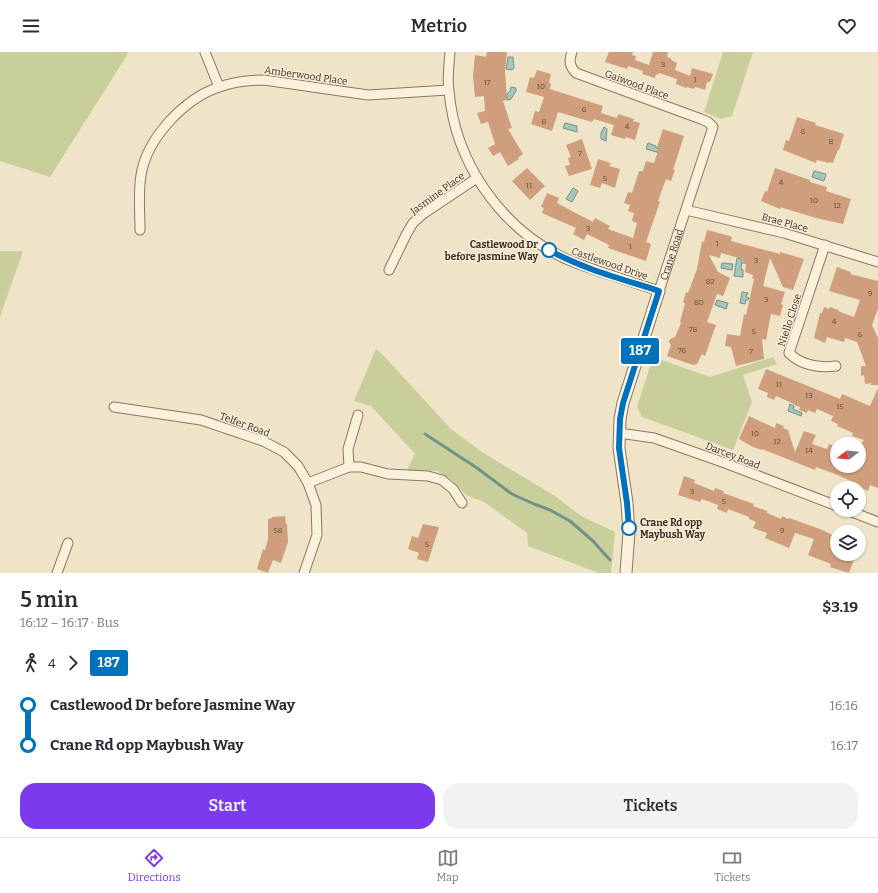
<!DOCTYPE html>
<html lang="en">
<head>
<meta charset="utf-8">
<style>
  :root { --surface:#fff; --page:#f2f2f3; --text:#2b2b33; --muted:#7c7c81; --line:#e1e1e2; --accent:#7c3aed }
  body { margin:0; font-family:Bitter,serif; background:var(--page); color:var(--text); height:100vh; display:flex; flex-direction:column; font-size:15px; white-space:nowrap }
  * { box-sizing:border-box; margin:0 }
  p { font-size:13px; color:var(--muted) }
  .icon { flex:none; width:22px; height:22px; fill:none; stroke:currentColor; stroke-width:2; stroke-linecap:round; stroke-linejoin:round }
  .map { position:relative; height:521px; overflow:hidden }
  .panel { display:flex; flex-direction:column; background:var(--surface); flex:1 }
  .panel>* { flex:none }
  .badge { padding:0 8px; border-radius:3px; font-size:14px; line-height:26px }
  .needle { width:26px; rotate:254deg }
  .tools { position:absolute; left:830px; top:385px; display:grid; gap:8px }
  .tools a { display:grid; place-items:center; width:36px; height:36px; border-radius:50%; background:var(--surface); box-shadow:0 1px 3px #0004; font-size:20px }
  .map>.badge { position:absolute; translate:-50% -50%; box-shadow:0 0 0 2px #fff }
  .legs { display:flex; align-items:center; gap:6px; height:44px; padding:0 20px; font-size:13px }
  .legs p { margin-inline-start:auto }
  .headline { display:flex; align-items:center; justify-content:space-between; height:68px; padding:0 20px }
  h1 { font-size:22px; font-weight:600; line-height:30px }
  .action { display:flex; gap:8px; margin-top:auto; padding:8px 20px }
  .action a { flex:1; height:46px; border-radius:16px; background:var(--accent); color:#fff; font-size:16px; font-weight:600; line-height:46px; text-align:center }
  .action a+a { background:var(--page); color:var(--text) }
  ul { padding:0 20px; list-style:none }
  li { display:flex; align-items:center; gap:14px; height:40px; font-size:15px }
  li i { display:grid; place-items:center; width:6px; height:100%; margin:0 5px; background:currentColor }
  li i::after { content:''; width:10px; height:10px; margin:-5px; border:3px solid; border-radius:50%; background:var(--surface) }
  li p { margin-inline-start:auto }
  li:first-child i { background:linear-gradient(#0000 50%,currentColor 0) }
  li:last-child i { background:linear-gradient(currentColor 50%,#0000 0) }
  header { display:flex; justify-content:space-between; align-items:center; height:52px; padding:0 20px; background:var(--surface); font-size:18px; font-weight:600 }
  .tab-bar { display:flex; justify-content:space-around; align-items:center; height:56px; border-top:1px solid var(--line); background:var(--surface); font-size:11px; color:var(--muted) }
  .tab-bar a { display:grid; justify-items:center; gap:2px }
  .tab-bar .on { color:var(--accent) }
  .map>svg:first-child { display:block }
  .green { fill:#c9cf9b }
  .water { fill:#a9c4bc; stroke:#6f938a }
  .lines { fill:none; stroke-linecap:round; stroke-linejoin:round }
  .stream { stroke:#6f938a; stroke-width:3 }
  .building { fill:#cf9f7d }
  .minor-casing { stroke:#8d765c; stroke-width:11 }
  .tertiary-casing { stroke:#8d765c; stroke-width:13 }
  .minor { stroke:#faf1dc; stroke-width:9 }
  .tertiary { stroke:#faf1dc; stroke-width:11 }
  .line-1-casing { stroke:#fff; stroke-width:9 }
  .line-1 { stroke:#0072bc; stroke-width:6 }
  .stop-1-dot { fill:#fff; stroke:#0072bc; stroke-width:2 }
  .labels { text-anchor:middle; stroke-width:3; stroke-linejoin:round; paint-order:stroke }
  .number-label { font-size:8px; fill:#624a37 }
  .street-label { font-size:10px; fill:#3d2e20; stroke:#f7eed8 }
  .stop-label { font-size:10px; font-weight:bold; fill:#3d2e20; stroke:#f7eed8; text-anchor:end }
</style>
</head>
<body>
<header><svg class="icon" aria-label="menu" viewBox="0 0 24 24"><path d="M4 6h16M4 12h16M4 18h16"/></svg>Metrio<svg class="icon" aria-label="heart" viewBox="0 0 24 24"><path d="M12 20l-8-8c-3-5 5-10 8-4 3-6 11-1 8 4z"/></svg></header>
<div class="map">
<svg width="878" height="521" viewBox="0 0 878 521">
  <rect width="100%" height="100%" fill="#f0e4c8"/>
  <path class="green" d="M0,0H129L50,125L0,109Z
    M723,0H753L732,64L721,67L704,60Z
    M0,199H23L0,265Z
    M376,297L384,304L451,377L482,400L555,444L581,464L615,480L611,521H599L528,494L527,481L484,450L466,443L451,427L437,419L407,418L415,402L371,354L354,349Z
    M653,305L710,325L773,305L777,312L743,323L752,350L733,398L642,365L637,355Z"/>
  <path class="water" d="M508,5H513L514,16L512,18L506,17Z
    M511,35L516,36V39L511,47L507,48V42L510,39Z
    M565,71L577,74V80L563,76Z
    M604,75L607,77L606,89L601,87V81Z
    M648,91L656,94V96L661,97L660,101L646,97Z
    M814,119L826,122L824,129L812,125Z
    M573,136L578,139L572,150L566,147Z
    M737,206L742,207L741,217L743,218V225L734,224Z
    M722,211L733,212L732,218L721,216Z
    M742,240L748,241L746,245L749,246L748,248H746L745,252L740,251Z
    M717,248L728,251L726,257L715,253Z
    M790,352L794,354L793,357L802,361L801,364L788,359Z"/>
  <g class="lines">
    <path class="stream" d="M425,382L477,416L512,442L534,452L550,458L570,469L593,489L610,508"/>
  </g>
  <path class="building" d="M487,0H507L505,18L507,48L503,49L512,76L508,77L523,102L518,106L519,107L508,114L500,100L493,104L488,96L495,92L488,70L481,72L477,61L485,59L484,44L475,45L473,24L475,3L486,5Z
    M609,0H633L632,3L636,4L635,8L649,13L653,0H668L667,5L672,7L671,8L677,11L675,18L690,24L692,16L713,22L710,30H707L705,38L695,35L694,37L687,35L686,36L676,32L677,27L659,21L658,23L656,22L655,26L642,22L643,19L628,14L627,17L605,10Z
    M537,18L551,22L549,31L551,32L550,37L603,54L601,61L617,66L618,62L634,67L633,69L640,71L635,88L626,85L625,87L611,83L614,73L594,67L592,70L558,60L552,79L531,72L535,59L539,60L544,45L526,40L530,25L534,26Z
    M797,65L816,71L815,73L844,82L839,98H838L833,111L829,110V111L817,108L816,111L783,98L786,88L789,89Z
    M663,77L684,84L673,118H675L671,129L666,127L658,149L660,150L646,190L651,192L646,209L608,196L609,193L587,182L584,188L573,182L576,176L542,161L544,156L541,155L547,141L559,146L557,151L570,158L593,170L595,166L610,174L608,177L633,186L637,171L632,169L634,161L628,159L630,153L624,151L628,140L632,141L639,119H643L646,109L654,111L659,96L657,95Z
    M582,87L592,117L569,124L565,114L570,113L568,106L571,105L566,93Z
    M598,107L611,111L609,114L620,117L615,136L602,131L600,136L590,133Z
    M527,116L545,134L530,148L512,129Z
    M775,116L810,128V130L827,135L826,139L851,147L843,172L816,166L783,156L781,155L780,157L761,149L765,139L767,140Z
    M707,178L730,184L732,185L731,189L780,202V200L804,207L793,238L783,235L770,206L763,234L785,240L781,252L783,253L780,264L771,262L766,288L762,287L764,307L736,314L731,295L725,294L727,282L740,284L744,262L746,263L754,227L752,226L753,223L745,220L746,212H742L743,207L721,201L720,206L709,203L718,220L730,226L723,244L717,242L707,270L716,273L705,304L702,302L697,312L693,313L667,304L671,293L669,290L670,287L675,285L681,271L680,270L685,251L683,250L686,240L688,241L697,217L702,189L704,190Z
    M837,215L851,220L850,222L878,229V257L872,273L878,286V333H871V331L865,332L864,323L861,324V314H866L857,290L845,286L844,290L827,285L825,291L814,286L820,261H822L824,255L829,257L830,255L839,258L838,259L854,265L860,248L829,239Z
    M766,317L840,347L842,342L870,354L878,336V436L870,433L868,439L850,431L851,429L835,422L816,415L815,418L762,397V398L753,395L739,387L749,364L775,376L776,371L784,374L783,376L788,378L795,400L804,379L816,383L812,392L827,397L829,392L837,395V414H859V393L864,388L852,384L853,381L837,374L838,372L831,369L833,364L817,357L815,361L808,358L807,361L799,358L800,355L794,353V352L776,344L774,348L767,345L768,341L758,337Z
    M684,424L695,428L694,431L714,439L715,436L724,439L723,441L754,452L753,454L767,459V461L781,467L782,464L788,467L789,466L820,477L837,485V502H856L849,521L830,515L831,512L808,503L814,487L795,481L789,496L765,486L767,481L753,476L756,470L749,467V465L728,457L727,461L717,457L718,453L702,447L700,450L678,443Z
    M285,464L286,472H287L288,490L281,511L273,508L268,521L257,517L263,497L265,498L268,487V467L272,466V465Z
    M423,472L439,475L428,510L417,507L419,501L408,497L412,484L418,486Z"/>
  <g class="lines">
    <g class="minor-casing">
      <g id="minor">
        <path d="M205,0L219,35"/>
        <path id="s1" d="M450,0C449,13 447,27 449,39C455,109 499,174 562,205C574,211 588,215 601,220C621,226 640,233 659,239L713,75L708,70L701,67L576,21C569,14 569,8 572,0"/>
        <path d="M686,158L784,181L878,210"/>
        <path d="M140,178C140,160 138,141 141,123C147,86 184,47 219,35C233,30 250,28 264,28L368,43L448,38"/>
        <path d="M825,193L789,301C802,314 819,316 836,314"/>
        <path d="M389,218L407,181L413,171L423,162L477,126"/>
        <path d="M114,355L201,368L263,389L284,400L298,414L308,431L316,453L317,483L304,521"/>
        <path d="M619,381L654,386L725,411L837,454"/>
        <path d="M349,415L348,397L358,363"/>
        <path d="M308,431L349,415H361L388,422L428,424L442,428L453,437L462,451"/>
        <path d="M847,458L878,470"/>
        <path d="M57,521L68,491"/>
      </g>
    </g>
    <g class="tertiary-casing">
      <path id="tertiary" d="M626,521L629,480L627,451L619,396L620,367L623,351L659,239"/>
    </g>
    <use href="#minor" class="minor"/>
    <use href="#tertiary" class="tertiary"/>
  </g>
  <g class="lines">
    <g class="line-1-casing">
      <path id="line-1" d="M549,198C583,217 622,227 659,239L623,351L620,367L619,396L627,451L629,476"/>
    </g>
    <use href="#line-1" class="line-1"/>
  </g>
  <g class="stop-1-dot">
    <circle cx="549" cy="198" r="7"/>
    <circle cx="629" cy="476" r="7"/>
  </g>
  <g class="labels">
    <g class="number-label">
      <text x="663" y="15">3</text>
      <text x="695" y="30">1</text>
      <text x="487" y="33">17</text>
      <text x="541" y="37">10</text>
      <text x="584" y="60">6</text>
      <text x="544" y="72">8</text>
      <text x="627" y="77">4</text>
      <text x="803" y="82">6</text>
      <text x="831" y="92">8</text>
      <text x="580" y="104">7</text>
      <text x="605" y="129">5</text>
      <text x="781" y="133">4</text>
      <text x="529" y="136">11</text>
      <text x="814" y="151">10</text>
      <text x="837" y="156">12</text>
      <text x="588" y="179">3</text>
      <text x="717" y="194">1</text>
      <text x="630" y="197">1</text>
      <text x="756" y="211">3</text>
      <text x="710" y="232">82</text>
      <text x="870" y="244">9</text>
      <text x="766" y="250">3</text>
      <text x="699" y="253">80</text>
      <text x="834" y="272">4</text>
      <text x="693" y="280">78</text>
      <text x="754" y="282">5</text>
      <text x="860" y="285">6</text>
      <text x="682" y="301">76</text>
      <text x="751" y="302">7</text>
      <text x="779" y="335">11</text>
      <text x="809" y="346">13</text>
      <text x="840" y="357">15</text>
      <text x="755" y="384">10</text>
      <text x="777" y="392">12</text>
      <text x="809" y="401">14</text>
      <text x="692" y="442">3</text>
      <text x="724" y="452">5</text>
      <text x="278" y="481">58</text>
      <text x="782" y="481">9</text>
      <text x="427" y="495">5</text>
    </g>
    <g class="street-label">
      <text transform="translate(306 23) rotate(8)" y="4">Amberwood Place</text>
      <text transform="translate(637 32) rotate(20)" y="4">Gaiwood Place</text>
      <text transform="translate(437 141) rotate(-36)" y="4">Jasmine Place</text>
      <text transform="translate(785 170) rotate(15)" y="4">Brae Place</text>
      <text dy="4" stroke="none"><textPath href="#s1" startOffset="390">Crane Road</textPath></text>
      <text transform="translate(610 211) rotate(19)" y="4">Castlewood Drive</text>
      <text transform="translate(789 268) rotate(-72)" y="4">Niello Close</text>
      <text transform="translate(245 372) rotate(20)" y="4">Telfer Road</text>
      <text transform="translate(733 403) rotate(21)" y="4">Darcey Road</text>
    </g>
    <g class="stop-label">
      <text x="538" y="196">Castlewood Dr<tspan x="538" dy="12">before Jasmine Way</tspan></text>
      <text x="640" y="474" text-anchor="start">Crane Rd opp<tspan x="640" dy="12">Maybush Way</tspan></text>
    </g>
  </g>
</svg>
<div class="tools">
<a><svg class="needle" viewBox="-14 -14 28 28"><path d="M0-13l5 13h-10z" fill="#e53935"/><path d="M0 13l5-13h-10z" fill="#7c7c81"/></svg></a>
<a><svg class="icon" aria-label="locate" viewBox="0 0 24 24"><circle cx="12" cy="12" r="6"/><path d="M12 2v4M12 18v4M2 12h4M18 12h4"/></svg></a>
<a><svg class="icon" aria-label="layers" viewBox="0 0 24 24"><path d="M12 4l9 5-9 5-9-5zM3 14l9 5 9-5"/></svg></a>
</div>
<b class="badge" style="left:640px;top:299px;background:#0072bc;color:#fff">187</b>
</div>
<section class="panel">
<div class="headline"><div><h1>5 min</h1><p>16:12 – 16:17 · Bus</p></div><b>$3.19</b></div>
<div class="legs"><svg class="icon" aria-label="walk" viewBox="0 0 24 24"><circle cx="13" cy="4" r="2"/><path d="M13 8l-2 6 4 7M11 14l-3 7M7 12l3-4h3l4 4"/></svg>4<svg class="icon" aria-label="forward" viewBox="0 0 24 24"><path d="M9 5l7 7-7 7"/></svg><b class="badge" style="background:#0072bc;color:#fff">187</b></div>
<ul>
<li><i style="color:#0072bc"></i><b>Castlewood Dr before Jasmine Way</b><p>16:16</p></li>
<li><i style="color:#0072bc"></i><b>Crane Rd opp Maybush Way</b><p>16:17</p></li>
</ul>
<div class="action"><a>Start</a><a>Tickets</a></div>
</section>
<nav class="tab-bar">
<a class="on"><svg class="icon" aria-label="directions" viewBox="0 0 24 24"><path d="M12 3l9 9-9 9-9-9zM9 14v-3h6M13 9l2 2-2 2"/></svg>Directions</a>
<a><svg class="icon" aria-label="map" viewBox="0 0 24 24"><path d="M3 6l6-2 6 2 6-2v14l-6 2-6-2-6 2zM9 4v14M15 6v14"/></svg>Map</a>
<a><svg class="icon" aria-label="tickets" viewBox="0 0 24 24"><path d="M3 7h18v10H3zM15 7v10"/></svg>Tickets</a>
</nav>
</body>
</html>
